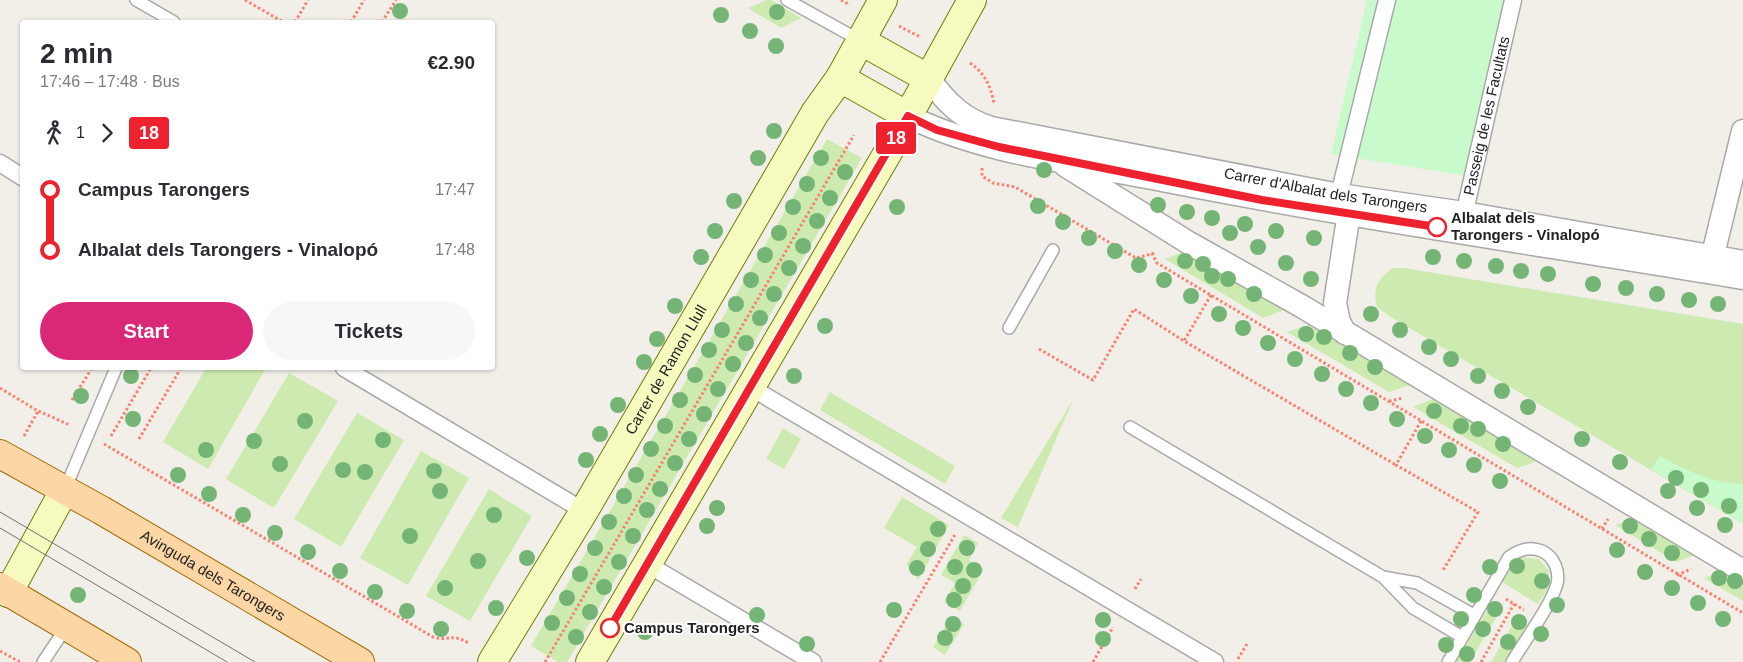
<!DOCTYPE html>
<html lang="en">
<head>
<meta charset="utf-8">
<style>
  :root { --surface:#fff; --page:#f7f7f7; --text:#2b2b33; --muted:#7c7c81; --accent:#db2777 }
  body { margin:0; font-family:Arial,sans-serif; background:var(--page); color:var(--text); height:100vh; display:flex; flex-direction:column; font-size:19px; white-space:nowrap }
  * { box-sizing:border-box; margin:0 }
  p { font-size:16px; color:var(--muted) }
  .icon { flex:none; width:28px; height:28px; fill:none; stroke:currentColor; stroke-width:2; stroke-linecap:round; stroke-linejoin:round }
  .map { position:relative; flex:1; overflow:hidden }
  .panel { position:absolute; left:20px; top:20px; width:475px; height:350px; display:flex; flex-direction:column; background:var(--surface); border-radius:5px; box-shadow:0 1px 4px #0004 }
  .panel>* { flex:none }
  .badge { padding:0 10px; border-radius:4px; font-size:18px; line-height:32px }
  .map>.badge { position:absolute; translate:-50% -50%; box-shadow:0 0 0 2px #fff }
  .legs { display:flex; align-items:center; gap:8px; height:55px; padding:0 20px; font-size:16px }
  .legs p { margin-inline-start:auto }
  .summary { display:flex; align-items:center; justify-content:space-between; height:85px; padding:0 20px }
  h1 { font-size:28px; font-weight:800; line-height:38px }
  .cta { display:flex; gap:10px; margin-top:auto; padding:10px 20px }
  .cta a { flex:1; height:58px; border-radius:30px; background:var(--accent); color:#fff; font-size:20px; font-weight:800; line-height:58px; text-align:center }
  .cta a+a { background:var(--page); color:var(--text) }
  ul { padding:0 20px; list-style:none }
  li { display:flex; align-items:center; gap:18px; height:60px; font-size:19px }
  li i { display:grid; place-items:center; width:8px; height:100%; margin:0 6px; background:currentColor }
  li i::after { content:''; width:12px; height:12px; margin:-6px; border:4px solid; border-radius:50%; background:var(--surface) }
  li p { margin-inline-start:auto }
  li:first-child i { background:linear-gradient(#0000 50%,currentColor 0) }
  li:last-child i { background:linear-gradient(currentColor 50%,#0000 0) }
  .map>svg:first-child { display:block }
  .grass { fill:#cdebb0 }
  .park { fill:#c8facc }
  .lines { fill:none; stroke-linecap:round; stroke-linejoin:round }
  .service-casing { stroke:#a9a9a9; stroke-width:14 }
  .pedestrian-casing { stroke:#a9a9a9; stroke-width:19 }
  .minor-casing { stroke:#a9a9a9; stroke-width:25 }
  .secondary-casing { stroke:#707d05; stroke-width:30 }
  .primary-casing { stroke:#a06b00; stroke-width:30 }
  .path { stroke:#fa8072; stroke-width:3; stroke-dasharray:2.5 2.5; stroke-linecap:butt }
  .service { stroke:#fff; stroke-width:11 }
  .pedestrian { stroke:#fff; stroke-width:16 }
  .minor { stroke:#fff; stroke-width:22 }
  .secondary { stroke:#f7fabf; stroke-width:28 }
  .primary { stroke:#fcd6a4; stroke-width:28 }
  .tram { stroke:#707070; stroke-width:1 }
  .tree { fill:#74b475 }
  .line-1-casing { stroke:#fff; stroke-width:11 }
  .line-1 { stroke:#ed222e; stroke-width:8 }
  .stop-1-dot { fill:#fff; stroke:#ed222e; stroke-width:2.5 }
  .labels { text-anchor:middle; stroke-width:4; stroke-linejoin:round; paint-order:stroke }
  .street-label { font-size:15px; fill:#222; stroke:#fff }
  .stop-label { font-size:15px; font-weight:bold; fill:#222; stroke:#fff; text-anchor:start }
</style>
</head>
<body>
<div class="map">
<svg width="1743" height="662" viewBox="0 0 1743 662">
  <rect width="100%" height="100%" fill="#f2efe9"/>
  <path class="grass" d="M767,0H771L801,18L781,28L748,8Z
    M827,139L862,158L567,662H558L531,646Z
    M1185,251L1284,310L1263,318L1165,259Z
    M1393,268H1404L1743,324V524L1389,316L1377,307C1372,288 1378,278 1393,268Z
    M1308,325L1410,385L1389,392L1287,332Z
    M206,368H266L208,469L163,442Z
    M289,373L338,401L274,508L226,479Z
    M830,392L955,466L945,484L820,410Z
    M1074,398L1018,527L1001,518Z
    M1433,399L1538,461L1517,468L1413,407Z
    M357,413L404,440L341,547L294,519Z
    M783,428L801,439L784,469L766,459Z
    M421,451L469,478L408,585L360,558Z
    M489,489L532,516L470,621L426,596Z
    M902,497L949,525L918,580L910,568L906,565L917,547L884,528Z
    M1636,518L1697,554L1676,562L1615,525Z
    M964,535L978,543L969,560L984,569L960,611L944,602L955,583L941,575Z
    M1523,557L1539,559L1549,571L1548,588L1538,604L1502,582L1515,561Z
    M1725,571L1743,581V601L1704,578Z
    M1491,604L1501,609L1470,662H1456Z
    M951,617L964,624L945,655L933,647Z
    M1516,619L1527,625L1505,662H1491Z"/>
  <path class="park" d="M1367,0H1517L1478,178L1331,154Z
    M1660,456C1686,470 1713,484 1743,484V524L1651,469Z"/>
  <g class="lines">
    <g class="service-casing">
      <path id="service" d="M136,0L174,22
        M787,0L861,41
        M1009,328L1053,250
        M1130,427L1383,577L1413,608L1462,637
        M65,489L116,368
        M1383,577L1417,583L1474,615
        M43,662L67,626
        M1448,662L1509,557C1519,550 1529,546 1542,551C1554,557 1560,571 1557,584C1550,607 1525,640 1512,662"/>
    </g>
    <g class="pedestrian-casing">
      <g id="pedestrian">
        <path d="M0,163L22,177"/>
        <path d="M1339,195L1387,0"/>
        <path id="s1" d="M1462,224L1513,0"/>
        <path d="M344,368L584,511"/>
        <path d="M750,387L1215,662"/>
        <path d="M647,564L813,662"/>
      </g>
    </g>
    <g class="minor-casing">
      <g id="minor">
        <path id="s2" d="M929,79C946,102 962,119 991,128L1339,195L1464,213L1743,262"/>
        <path d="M908,116C983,153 1071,162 1152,178C1348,217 1546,245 1743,278"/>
        <path d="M1066,166L1189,243L1303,307L1743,571"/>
        <path d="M1709,271L1743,131"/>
        <path d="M1345,333L1339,322L1335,303L1351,200"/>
      </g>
    </g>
    <g class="secondary-casing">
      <g id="secondary">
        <path d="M861,41L929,79"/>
        <path d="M840,78L908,116"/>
        <path d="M8,593L65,489"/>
        <path id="s3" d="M492,662L584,511L815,113L840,78L883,0"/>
        <path d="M590,662L887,154L972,0"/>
      </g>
    </g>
    <g class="primary-casing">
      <g id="primary">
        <path id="s4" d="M0,454L101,510L360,662"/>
        <path d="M0,587L127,662"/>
      </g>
    </g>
    <path class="path" d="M245,0L283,22
      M841,0L850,5
      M295,22L308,0
      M351,22L364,0
      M382,22L396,0
      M899,26L920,37
      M970,63C985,73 991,87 994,103
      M982,168V176L993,183L1015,187L1136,258L1155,253
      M1152,253L1157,263L1743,613
      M1211,295L1184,341L1396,465
      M1039,349L1093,380L1134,309L1184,341
      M0,388L38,411L70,425
      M72,400L92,368
      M1389,401L1403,398
      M1421,421L1396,465L1478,512L1442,572
      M24,436L38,411
      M111,436L151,368
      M139,439L181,368
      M104,444L433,637C449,642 451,632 470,644
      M1602,529L1608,519
      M1677,575L1691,569
      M1135,589L1141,579
      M1506,599L1524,610
      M0,651L20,662
      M1238,659L1248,642
      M545,662L854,135
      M880,662L956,533
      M1093,662L1113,627
      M1481,662L1514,604"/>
    <use href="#service" class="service"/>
    <use href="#pedestrian" class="pedestrian"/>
    <use href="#minor" class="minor"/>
    <use href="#secondary" class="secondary"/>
    <use href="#primary" class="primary"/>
    <path class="tram" d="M0,512L255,662
      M0,528L227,662"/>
  </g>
  <g class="tree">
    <circle cx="400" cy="11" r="8"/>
    <circle cx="777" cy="12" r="8"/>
    <circle cx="721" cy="15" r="8"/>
    <circle cx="750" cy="31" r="8"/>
    <circle cx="776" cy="46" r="8"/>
    <circle cx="774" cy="131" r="8"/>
    <circle cx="758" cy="158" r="8"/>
    <circle cx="821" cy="158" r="8"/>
    <circle cx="1044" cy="170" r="8"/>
    <circle cx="845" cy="172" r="8"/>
    <circle cx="807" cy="184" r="8"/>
    <circle cx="830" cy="198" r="8"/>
    <circle cx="734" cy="201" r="8"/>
    <circle cx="1158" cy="205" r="8"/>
    <circle cx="1038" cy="206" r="8"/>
    <circle cx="793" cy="207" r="8"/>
    <circle cx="897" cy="207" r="8"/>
    <circle cx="1187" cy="212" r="8"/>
    <circle cx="1212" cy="218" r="8"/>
    <circle cx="817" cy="221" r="8"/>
    <circle cx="1063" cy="222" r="8"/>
    <circle cx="1245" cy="224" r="8"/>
    <circle cx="715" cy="231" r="8"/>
    <circle cx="1276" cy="231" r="8"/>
    <circle cx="779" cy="233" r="8"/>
    <circle cx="1230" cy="233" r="8"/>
    <circle cx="1089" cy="238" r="8"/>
    <circle cx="1314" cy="238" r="8"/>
    <circle cx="803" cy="246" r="8"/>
    <circle cx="1258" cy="247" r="8"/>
    <circle cx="1115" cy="251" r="8"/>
    <circle cx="765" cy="255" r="8"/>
    <circle cx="701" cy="257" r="8"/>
    <circle cx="1433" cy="257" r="8"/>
    <circle cx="1185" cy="261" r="8"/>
    <circle cx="1464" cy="261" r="8"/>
    <circle cx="1286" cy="263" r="8"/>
    <circle cx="1203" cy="264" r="8"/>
    <circle cx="1139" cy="265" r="8"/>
    <circle cx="1496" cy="266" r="8"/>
    <circle cx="789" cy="268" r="8"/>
    <circle cx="1521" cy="271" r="8"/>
    <circle cx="1548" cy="274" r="8"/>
    <circle cx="1212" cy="276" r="8"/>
    <circle cx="1228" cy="279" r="8"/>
    <circle cx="1311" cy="279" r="8"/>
    <circle cx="751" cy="280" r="8"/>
    <circle cx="1164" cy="280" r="8"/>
    <circle cx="1593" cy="284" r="8"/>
    <circle cx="1626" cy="288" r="8"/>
    <circle cx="774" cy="294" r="8"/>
    <circle cx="1254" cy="294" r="8"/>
    <circle cx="1657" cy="294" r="8"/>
    <circle cx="1191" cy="296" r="8"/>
    <circle cx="1689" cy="300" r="8"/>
    <circle cx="736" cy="304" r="8"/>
    <circle cx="1718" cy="304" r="8"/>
    <circle cx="675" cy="306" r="8"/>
    <circle cx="1219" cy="314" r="8"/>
    <circle cx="1371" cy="314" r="8"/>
    <circle cx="760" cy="318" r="8"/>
    <circle cx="825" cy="326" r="8"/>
    <circle cx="1243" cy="328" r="8"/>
    <circle cx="722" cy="330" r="8"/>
    <circle cx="1400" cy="330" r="8"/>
    <circle cx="1306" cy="334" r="8"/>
    <circle cx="1324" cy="337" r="8"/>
    <circle cx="657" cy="339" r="8"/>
    <circle cx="746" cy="343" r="8"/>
    <circle cx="1268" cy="343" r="8"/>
    <circle cx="1429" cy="347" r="8"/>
    <circle cx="709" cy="350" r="8"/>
    <circle cx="1350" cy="353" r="8"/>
    <circle cx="1295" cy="359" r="8"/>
    <circle cx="1451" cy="359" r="8"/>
    <circle cx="644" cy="362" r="8"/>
    <circle cx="733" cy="364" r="8"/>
    <circle cx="1375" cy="367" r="8"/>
    <circle cx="1322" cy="374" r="8"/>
    <circle cx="695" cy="375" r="8"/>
    <circle cx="131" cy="376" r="8"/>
    <circle cx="794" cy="376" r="8"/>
    <circle cx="1478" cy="376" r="8"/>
    <circle cx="718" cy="389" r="8"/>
    <circle cx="1346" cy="389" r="8"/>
    <circle cx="1502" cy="391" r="8"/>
    <circle cx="81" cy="396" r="8"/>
    <circle cx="680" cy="400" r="8"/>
    <circle cx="1371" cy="403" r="8"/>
    <circle cx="618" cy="405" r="8"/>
    <circle cx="1528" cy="407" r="8"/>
    <circle cx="1434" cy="411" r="8"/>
    <circle cx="704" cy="414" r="8"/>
    <circle cx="133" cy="419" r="8"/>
    <circle cx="1397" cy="419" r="8"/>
    <circle cx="305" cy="421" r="8"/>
    <circle cx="665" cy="426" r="8"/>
    <circle cx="1461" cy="426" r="8"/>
    <circle cx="1478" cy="429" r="8"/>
    <circle cx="600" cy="434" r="8"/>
    <circle cx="1425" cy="436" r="8"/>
    <circle cx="689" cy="439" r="8"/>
    <circle cx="1582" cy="439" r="8"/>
    <circle cx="383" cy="440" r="8"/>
    <circle cx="254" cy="441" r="8"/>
    <circle cx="1503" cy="444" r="8"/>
    <circle cx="651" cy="449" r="8"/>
    <circle cx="206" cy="450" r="8"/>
    <circle cx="1449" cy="450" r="8"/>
    <circle cx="586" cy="460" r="8"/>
    <circle cx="1620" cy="462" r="8"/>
    <circle cx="675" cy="463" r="8"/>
    <circle cx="280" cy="464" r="8"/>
    <circle cx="1474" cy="465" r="8"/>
    <circle cx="343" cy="470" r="8"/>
    <circle cx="434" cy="471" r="8"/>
    <circle cx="365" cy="472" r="8"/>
    <circle cx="178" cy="475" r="8"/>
    <circle cx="636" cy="475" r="8"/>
    <circle cx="1676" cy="478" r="8"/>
    <circle cx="1500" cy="481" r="8"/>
    <circle cx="660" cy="489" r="8"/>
    <circle cx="1701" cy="490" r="8"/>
    <circle cx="440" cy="491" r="8"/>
    <circle cx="1668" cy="491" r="8"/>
    <circle cx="209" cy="494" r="8"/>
    <circle cx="624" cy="496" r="8"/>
    <circle cx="1729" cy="506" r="8"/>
    <circle cx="717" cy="508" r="8"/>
    <circle cx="1697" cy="508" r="8"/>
    <circle cx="647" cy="510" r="8"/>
    <circle cx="243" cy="515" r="8"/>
    <circle cx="494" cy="515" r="8"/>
    <circle cx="609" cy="522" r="8"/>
    <circle cx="1725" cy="525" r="8"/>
    <circle cx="707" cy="526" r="8"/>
    <circle cx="1630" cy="526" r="8"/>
    <circle cx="938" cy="529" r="8"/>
    <circle cx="275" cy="533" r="8"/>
    <circle cx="410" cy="536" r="8"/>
    <circle cx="633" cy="536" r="8"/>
    <circle cx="1649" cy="539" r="8"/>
    <circle cx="595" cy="548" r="8"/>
    <circle cx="967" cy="548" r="8"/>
    <circle cx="928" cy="549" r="8"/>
    <circle cx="1617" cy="550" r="8"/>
    <circle cx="308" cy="552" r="8"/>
    <circle cx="1672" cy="553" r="8"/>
    <circle cx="527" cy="558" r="8"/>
    <circle cx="478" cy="561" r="8"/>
    <circle cx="619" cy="562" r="8"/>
    <circle cx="1517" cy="566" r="8"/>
    <circle cx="955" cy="567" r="8"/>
    <circle cx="1490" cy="567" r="8"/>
    <circle cx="917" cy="568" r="8"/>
    <circle cx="974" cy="570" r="8"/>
    <circle cx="340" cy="571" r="8"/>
    <circle cx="1645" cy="572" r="8"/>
    <circle cx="580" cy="574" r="8"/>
    <circle cx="1719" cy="578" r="8"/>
    <circle cx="1542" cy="581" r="8"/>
    <circle cx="1735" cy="581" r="8"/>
    <circle cx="963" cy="586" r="8"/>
    <circle cx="604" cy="587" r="8"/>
    <circle cx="445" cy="588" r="8"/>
    <circle cx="1672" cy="588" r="8"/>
    <circle cx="375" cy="592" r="8"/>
    <circle cx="78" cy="595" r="8"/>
    <circle cx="1474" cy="595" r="8"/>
    <circle cx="567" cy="598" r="8"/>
    <circle cx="954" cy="600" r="8"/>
    <circle cx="1698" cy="603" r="8"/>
    <circle cx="1557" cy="605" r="8"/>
    <circle cx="496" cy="608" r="8"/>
    <circle cx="1495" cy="609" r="8"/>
    <circle cx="894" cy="610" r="8"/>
    <circle cx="407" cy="611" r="8"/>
    <circle cx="590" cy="612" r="8"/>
    <circle cx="757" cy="615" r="8"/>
    <circle cx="1461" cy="619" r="8"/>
    <circle cx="1723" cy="619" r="8"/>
    <circle cx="1103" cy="620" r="8"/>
    <circle cx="1519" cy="622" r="8"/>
    <circle cx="552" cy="623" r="8"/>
    <circle cx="953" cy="624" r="8"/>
    <circle cx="441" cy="629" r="8"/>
    <circle cx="1483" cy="629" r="8"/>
    <circle cx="645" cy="632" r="8"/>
    <circle cx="1541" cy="634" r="8"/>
    <circle cx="576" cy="637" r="8"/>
    <circle cx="945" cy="638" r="8"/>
    <circle cx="1103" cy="639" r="8"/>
    <circle cx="1508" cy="642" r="8"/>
    <circle cx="807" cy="644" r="8"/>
    <circle cx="1446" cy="645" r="8"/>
    <circle cx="1467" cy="654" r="8"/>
  </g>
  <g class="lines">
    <g class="line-1-casing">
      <path id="line-1" d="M610,628L908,116L937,130L999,147L1262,200L1437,227"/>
    </g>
    <use href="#line-1" class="line-1"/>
  </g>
  <g class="stop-1-dot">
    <circle cx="1437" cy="227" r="9"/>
    <circle cx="610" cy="628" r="9"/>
  </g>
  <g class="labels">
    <g class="street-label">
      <text dy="5" stroke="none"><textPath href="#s1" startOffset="111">Passeig de les Facultats</textPath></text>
      <text dy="5" stroke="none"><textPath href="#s2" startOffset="421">Carrer d'Albalat dels Tarongers</textPath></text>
      <text dy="5" stroke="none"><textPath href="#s3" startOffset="340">Carrer de Ramon Llull</textPath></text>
      <text dy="5" stroke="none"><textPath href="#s4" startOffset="245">Avinguda dels Tarongers</textPath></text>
    </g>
    <g class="stop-label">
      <text x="1451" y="223">Albalat dels<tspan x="1451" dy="17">Tarongers - Vinalopó</tspan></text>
      <text x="624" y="633">Campus Tarongers</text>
    </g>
  </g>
</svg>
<b class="badge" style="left:896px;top:138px;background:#ed222e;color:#fff">18</b>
<section class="panel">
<div class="summary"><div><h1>2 min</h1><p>17:46 – 17:48 · Bus</p></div><b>€2.90</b></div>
<div class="legs"><svg class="icon" aria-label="walk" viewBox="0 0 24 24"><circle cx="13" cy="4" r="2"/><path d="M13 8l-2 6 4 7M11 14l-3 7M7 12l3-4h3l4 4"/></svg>1<svg class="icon" aria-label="forward" viewBox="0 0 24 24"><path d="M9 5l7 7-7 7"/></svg><b class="badge" style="background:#ed222e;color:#fff">18</b></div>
<ul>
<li><i style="color:#ed222e"></i><b>Campus Tarongers</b><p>17:47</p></li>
<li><i style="color:#ed222e"></i><b>Albalat dels Tarongers - Vinalopó</b><p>17:48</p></li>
</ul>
<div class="cta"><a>Start</a><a>Tickets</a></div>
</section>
</div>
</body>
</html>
